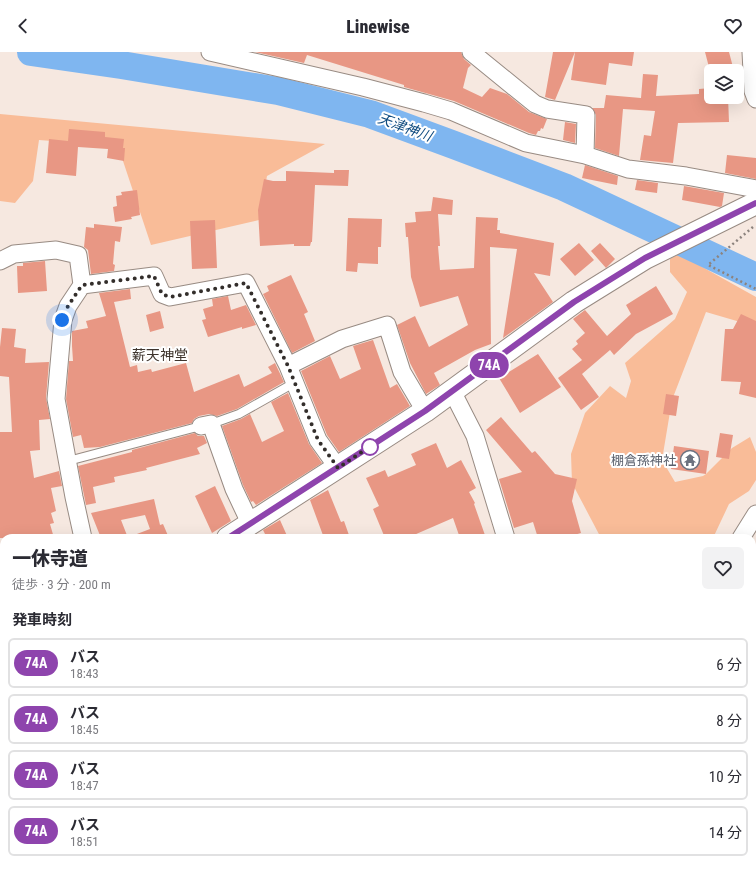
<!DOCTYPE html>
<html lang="ja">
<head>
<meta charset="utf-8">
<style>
  :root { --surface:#fff; --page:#f2f2f3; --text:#2b2b33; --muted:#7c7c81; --line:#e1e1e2 }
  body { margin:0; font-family:"Roboto Condensed","Noto Sans JP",sans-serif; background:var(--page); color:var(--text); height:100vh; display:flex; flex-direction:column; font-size:15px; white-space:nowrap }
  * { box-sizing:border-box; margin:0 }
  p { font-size:13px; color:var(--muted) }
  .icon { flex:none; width:22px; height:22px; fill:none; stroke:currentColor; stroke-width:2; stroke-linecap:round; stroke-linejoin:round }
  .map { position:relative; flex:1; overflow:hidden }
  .details { position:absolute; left:0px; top:482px; width:756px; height:336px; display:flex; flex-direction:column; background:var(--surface); border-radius:12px 12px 0 0; box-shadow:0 4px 16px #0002 }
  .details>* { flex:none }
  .badge { padding:0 8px; border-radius:13px; font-size:14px; line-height:26px }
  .buttons { position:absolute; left:704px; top:12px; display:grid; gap:8px }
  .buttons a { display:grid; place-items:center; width:40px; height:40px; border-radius:6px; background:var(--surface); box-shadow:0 4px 16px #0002; font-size:20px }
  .you { position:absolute; width:20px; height:20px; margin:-10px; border:3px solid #fff; border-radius:50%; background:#1a73e8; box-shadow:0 0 0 6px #1a73e833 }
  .map>.badge { position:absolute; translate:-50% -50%; box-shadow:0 0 0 2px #fff }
  h2 { padding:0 12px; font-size:15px; line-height:36px }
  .round { display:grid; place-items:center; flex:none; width:42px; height:42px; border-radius:6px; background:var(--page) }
  .head { display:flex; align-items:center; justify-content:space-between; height:68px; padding:0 12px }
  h1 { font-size:19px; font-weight:800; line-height:30px }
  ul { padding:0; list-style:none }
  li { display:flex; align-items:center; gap:12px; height:50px; margin:0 8px 6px; padding:0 4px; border:2px solid var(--line); border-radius:6px }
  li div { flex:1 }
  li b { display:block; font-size:15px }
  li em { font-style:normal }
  li .badge { min-width:44px; font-weight:700; text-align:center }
  header { display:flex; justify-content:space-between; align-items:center; height:52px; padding:0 12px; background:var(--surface); font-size:18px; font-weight:800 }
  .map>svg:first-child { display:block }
  .green { fill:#f9bc98 }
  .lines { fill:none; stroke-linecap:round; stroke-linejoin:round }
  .river { stroke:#7fb6f0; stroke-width:28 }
  .building { fill:#e89784 }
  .lane-casing { stroke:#988b83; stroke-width:10 }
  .street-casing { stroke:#988b83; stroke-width:19 }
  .primary-casing { stroke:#988b83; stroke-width:24 }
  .path { stroke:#8c837e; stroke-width:2.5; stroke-dasharray:2 3; stroke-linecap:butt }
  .lane { stroke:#fff; stroke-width:8 }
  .street { stroke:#fff; stroke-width:17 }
  .primary { stroke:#fff; stroke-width:22 }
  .line-casing { stroke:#fff; stroke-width:9 }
  .line { stroke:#8e44ad; stroke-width:6 }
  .walk { stroke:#332e2b; stroke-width:4; stroke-dasharray:0 7.2 }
  .stop-dot { fill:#fff; stroke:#8e44ad; stroke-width:2 }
  .labels { text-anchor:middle; stroke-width:4; stroke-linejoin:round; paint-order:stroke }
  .worship-label { font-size:13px; fill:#5b616d; stroke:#fff; text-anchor:end }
  .water-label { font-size:14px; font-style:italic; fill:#104c80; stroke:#fff }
  .neighbourhood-label { font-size:14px; fill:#3e342d; stroke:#fff }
</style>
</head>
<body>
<header><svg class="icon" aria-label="back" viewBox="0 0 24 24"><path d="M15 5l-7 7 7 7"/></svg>Linewise<svg class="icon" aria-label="heart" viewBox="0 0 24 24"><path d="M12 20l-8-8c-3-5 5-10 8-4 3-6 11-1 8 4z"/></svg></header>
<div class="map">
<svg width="756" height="818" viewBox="0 0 756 818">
  <rect width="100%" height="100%" fill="#f6e8e0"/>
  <path class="green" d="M0,62L325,92L267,124L259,168L151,193L118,94L39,88L33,129L15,151L0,149Z
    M679,202L756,245V272H747L706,260L672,348L662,408L675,430L703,424L706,422L732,396L750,385L756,400V428L749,439L729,452L713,486H601L572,431L571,402L585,361L610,334L626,346L631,329L625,311L675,267L687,240L670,220V207Z
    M280,814H505L533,816L532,818H286Z"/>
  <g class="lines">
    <path class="river" d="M31,0L121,13L278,39L370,62L454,93L564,135L756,225"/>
  </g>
  <path class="building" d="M255,0H461L464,7L471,13L468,16L463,36L482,45L490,36L507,42L529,60L547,67L543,77L541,76L540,79H538L536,83L529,81L454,49L404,35V33L307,3L304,11Z
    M553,0H634L632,14L609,11L606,33L571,28L575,0L555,48L545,45Z
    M705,0H729L734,19H710Z
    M643,22L658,23L656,44L699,42V37L711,36V45H728L729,70L678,71L673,111L640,108L644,83L651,84L655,59L623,57L619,104L595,96L596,63L592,56H604L606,43L641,46Z
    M565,70L576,72L575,91L563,88Z
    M69,77L105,80V85L124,87L123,96H125L124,109L107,106L108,97L78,95L76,124L46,121L49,87L68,89Z
    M727,103L756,106V127L725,121Z
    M585,113L618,124L617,133L582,126Z
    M334,118H349L348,134L315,133L312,190H311L310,194H294V192L260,194L258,158L264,127L273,129H286V119L334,121Z
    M637,128L658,131L657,141L635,138Z
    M684,134L724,141L722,154L720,155L682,148Z
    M137,138L140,163L131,165L132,167L115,170L113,155L117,154L116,144L122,143L121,140Z
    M433,145L453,148L452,163L438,162L440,194H438L440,218L474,216L476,165L498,166L497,178H500V181L554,191L550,224L534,221L553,250L503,286L517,197L490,195L491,292L475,298L434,321L440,333L426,342L410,311L397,273L415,264L429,295L468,273L458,244L420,255L411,225L408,185H406L405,171L416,170L415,160L431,159Z
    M348,166L382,167L381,195H378V212L358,211L357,220L346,219Z
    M215,168L217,216L192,217L190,169Z
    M94,172L122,175L120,190L115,189L113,212L115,213L114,219L91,222L88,198L84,195L86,175L94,176Z
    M579,191L594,208L575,224L560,207Z
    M600,191L615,207L606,216L591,199Z
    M45,209L47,239L18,241L17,214H23V211Z
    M291,223L308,260L304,262L315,289L292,301L263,242L269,239L267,234Z
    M656,234L673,262L636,282L614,303L610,298L582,322L599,345L581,358L558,326L582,308L572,297L578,292L576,289L585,281L573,267L585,258L607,284L631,262L626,253Z
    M130,237L131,247L114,250L130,315L137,313L138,320L151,317L152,320L186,311L194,340L239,322L244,335L272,321L268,315L275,311L284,330L237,357L217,364L209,362L199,364L194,367L192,371L100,395L84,396L81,383L73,385L66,347L69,309H73L72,294V279L88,276L86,269L106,264L99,241Z
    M228,244L231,258L246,253L256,273L242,277V275L208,285L202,268L206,267L203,257L213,254L212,247Z
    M160,259L164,276L150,280L146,263Z
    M741,262L756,269V346L739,342L741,330L721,329L725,277H733Z
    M2,276L16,277L14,295L26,297L25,311L49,310L46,346L50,367L39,368L40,398L30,399L34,426L59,419L62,434L51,436L56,459L51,461L54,471L50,472L54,486H0V380H12L9,325L0,324V295Z
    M373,288L390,336L397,332L410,354L339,400L327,383L301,319L330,304L340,327L361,317L353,294Z
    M538,302L561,335L520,361L499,326Z
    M288,341L309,392L322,411L256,453L253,449L251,450L243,433L222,374L241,367L250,362L262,390L284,379L271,350Z
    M666,342L679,344L676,364L663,362Z
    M501,365L532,401L535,399L555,422L577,427L572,449L581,481L563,486H538L533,470L514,476L499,427L522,420L486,378Z
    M195,381L198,384H204L207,391L197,396L200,402L146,416L147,418L114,425L115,430L93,435L96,451L86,453L78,414L132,400V398Z
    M720,381L733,383L729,407L716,405Z
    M436,391L447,416L461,408L476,436L469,440L475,451L474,452L486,486H460L453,466L407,486H385L373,457L379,454L366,426L385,418L388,425L416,413L411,402Z
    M674,394L709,399L706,422L671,417Z
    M215,434L231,469L212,481L195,444Z
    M328,438L341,470L344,469L350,486H324L310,448Z
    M154,447L160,473L163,472L169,486H129V485L150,477L145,463L121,468L128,486H101L91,461Z
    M280,468L288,486H267L263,478Z"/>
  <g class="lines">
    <g class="lane-casing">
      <path id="lane" d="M211,372L239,362L294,331
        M68,409L201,374"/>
    </g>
    <g class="street-casing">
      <path id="street" d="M210,0L363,35L424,51L451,59L526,91L585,103L628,117L686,124L756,137
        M471,0L535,52L547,57L586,63L585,103
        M751,0L753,39L756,47
        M0,209L14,202L56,198L78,203L82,233L68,254L63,268L56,347L74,445L83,486
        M82,233L154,224L162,242L170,245L246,231L288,314L318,388L338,416
        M288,314L342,287L387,273L402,320L425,359
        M452,339L475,384L506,486
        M201,374L211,372L234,437L250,471
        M741,486L756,462
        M0,533L4,545
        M752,596H756
        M633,814L634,818
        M723,818L744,814"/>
    </g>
    <g class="primary-casing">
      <path id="primary" d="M228,486L425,359L574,250L645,206L756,151
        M0,681L4,678"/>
    </g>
    <path class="path" d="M753,175L708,213L756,237"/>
    <use href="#lane" class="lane"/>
    <use href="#street" class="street"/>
    <use href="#primary" class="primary"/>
  </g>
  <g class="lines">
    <g class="line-casing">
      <path id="line" d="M228,486L425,359L574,250L645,206L756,151"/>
    </g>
    <use href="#line" class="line"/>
    <path class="walk" d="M62,268L68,254L82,233L154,224L162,242L170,245L246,231L288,314L318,388L338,416L375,391L370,395"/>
  </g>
  <defs>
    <g id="temple-ring" transform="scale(1)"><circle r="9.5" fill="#fff" stroke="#6b7280" stroke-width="1.5"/><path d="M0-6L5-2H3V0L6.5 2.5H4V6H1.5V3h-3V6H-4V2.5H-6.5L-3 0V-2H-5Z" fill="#6b7280"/></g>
  </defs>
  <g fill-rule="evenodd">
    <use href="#temple-ring" x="690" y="408"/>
  </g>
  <circle class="stop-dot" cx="370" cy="395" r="8"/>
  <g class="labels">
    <g class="worship-label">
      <text x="676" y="413">棚倉孫神社</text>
    </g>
    <g class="water-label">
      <text transform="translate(405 75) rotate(20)" y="5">天津神川</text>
    </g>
    <g class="neighbourhood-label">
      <text x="160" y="308">薪天神堂</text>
    </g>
  </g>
</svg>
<div class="buttons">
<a><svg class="icon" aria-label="layers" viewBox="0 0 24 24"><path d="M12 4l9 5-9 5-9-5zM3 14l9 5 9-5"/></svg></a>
</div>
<div class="you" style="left:62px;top:268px"></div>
<b class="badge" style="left:489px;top:313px;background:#8e44ad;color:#fff">74A</b>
<section class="details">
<div class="head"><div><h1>一休寺道</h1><p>徒歩 · 3 分 · 200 m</p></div><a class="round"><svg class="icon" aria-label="heart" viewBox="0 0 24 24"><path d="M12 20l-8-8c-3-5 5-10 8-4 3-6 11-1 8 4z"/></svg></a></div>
<h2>発車時刻</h2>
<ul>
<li><span class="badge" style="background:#8e44ad;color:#fff">74A</span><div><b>バス</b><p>18:43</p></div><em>6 分</em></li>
<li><span class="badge" style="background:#8e44ad;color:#fff">74A</span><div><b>バス</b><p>18:45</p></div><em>8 分</em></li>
<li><span class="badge" style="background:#8e44ad;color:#fff">74A</span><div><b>バス</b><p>18:47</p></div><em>10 分</em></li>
<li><span class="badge" style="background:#8e44ad;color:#fff">74A</span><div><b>バス</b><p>18:51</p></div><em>14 分</em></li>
</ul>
</section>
</div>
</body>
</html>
